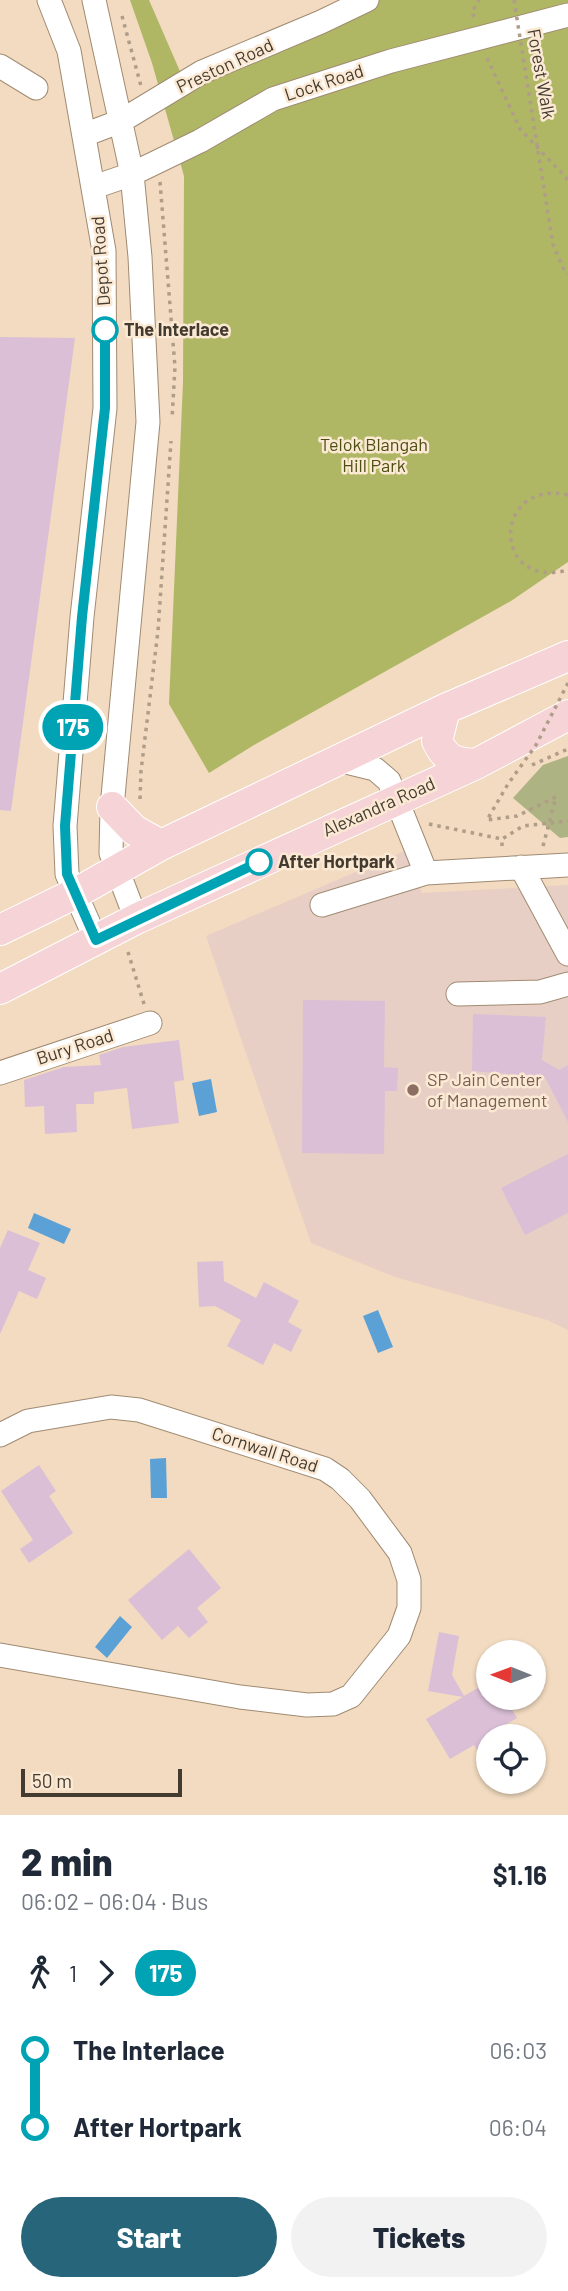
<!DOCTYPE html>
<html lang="en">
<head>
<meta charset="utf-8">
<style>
  :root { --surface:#fff; --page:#f2f2f3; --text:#1f2937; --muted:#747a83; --accent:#27657b }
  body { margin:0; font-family:Barlow,sans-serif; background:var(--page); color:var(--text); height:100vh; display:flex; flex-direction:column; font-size:26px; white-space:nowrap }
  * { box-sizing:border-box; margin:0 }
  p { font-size:23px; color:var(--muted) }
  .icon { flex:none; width:38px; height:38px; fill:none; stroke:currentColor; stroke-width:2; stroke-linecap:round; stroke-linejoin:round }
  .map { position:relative; height:1815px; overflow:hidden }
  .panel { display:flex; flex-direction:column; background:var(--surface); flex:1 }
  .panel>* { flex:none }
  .badge { padding:0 14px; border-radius:23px; font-size:24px; line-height:46px }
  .needle { width:46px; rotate:271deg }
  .tools { position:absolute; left:476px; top:1640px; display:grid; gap:14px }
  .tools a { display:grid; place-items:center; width:70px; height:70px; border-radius:50%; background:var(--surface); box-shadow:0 2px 5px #0004; font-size:35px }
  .scale { position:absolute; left:21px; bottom:18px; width:161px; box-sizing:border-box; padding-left:7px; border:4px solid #443b30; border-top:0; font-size:19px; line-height:24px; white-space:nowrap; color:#443b30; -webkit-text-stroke:5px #fbe9d3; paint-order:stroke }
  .map>.badge { position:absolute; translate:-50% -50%; box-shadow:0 0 0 4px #fff }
  .legs { display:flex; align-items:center; gap:10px; height:77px; padding:0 21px; font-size:23px }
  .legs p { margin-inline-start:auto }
  .headline { display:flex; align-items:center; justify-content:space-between; height:119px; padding:0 21px }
  h1 { font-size:38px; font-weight:800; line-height:52px }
  .action { display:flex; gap:14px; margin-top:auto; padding:14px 21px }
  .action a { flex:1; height:80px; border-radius:42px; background:var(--accent); color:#fff; font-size:28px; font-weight:800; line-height:80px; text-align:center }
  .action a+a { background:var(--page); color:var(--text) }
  ul { padding:0 21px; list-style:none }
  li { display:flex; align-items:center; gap:24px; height:77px; font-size:26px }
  li i { display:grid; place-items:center; width:10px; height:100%; margin:0 9px; background:currentColor }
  li i::after { content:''; width:18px; height:18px; margin:-9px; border:5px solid; border-radius:50%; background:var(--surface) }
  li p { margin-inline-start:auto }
  li:first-child i { background:linear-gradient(#0000 50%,currentColor 0) }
  li:last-child i { background:linear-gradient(currentColor 50%,#0000 0) }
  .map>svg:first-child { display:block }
  .education { fill:#e7cfc5 }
  .green { fill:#adb382 }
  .forest { fill:#afb765 }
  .water { fill:#5ca1d6 }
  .building { fill:#dabfd6 }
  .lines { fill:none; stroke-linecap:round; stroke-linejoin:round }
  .minor-casing { stroke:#a08b72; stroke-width:25 }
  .major-casing { stroke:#fff; stroke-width:32 }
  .path { stroke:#af9d88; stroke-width:3.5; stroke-dasharray:3.5 5; stroke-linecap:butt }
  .minor { stroke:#fff; stroke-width:23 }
  .major { stroke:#f6d3d7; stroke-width:30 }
  .path-bridge { stroke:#af9d88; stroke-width:3.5; stroke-dasharray:3.5 5; stroke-linecap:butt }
  .line-1-casing { stroke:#fff; stroke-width:16 }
  .line-1 { stroke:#00a3b4; stroke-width:10 }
  .stop-1-dot { fill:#fff; stroke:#00a3b4; stroke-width:3.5 }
  .education-dot { fill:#8d6e63; stroke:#fbe9d3; stroke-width:2.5 }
  .labels { text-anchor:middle; stroke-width:5; stroke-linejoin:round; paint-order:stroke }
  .street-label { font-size:18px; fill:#443b30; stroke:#fbe9d3 }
  .stop-label { font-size:18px; font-weight:bold; fill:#443b30; stroke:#fbe9d3; text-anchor:start }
  .park-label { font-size:18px; fill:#4c4f12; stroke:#fbe9d3 }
  .education-label { font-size:18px; fill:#785e54; stroke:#fbe9d3; text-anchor:start }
</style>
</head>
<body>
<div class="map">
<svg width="568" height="1815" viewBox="0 0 568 1815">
  <rect width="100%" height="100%" fill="#f2dbc0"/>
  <path class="education" d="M407,850L422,893L568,885V1330L547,1320L395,1277L311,1243L206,936Z"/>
  <path class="green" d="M568,756V837L560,838L513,798L543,765Z"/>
  <path class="forest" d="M130,0H149L182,76L346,0H568V562L511,601L254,745L209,773L169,704L183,382L184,176L152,63Z"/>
  <path class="water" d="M211,1079L217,1112L199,1116L192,1083Z
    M34,1213L71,1229L64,1244L28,1228Z
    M378,1310L393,1347L378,1353L363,1316Z
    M166,1458L167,1498H151L150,1459Z
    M120,1616L132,1627L107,1658L95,1647Z"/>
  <path class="building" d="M0,337L75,338L11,811L0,810Z
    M303,1000L385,1001L384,1067L398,1068L397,1091H385L384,1154L302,1153Z
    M473,1014L546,1017L542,1060L559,1070L568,1065V1122L545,1077L472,1071Z
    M179,1040L184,1080L174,1082L179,1123L132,1129L127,1088L94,1092V1104H76L77,1132L45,1134L44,1106L25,1107L24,1080L64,1067L101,1065L99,1055L123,1047Z
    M568,1154V1213L525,1235L501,1188Z
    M8,1230L40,1243L28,1270L46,1278L37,1299L19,1291L0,1334V1248Z
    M223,1261L224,1281L256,1298L264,1282L299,1301L288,1322L302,1330L291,1352L274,1343L263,1365L227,1346L241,1320L215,1306L199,1307L197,1262Z
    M39,1465L56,1491L49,1496L73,1533L29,1563L20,1549L33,1540L1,1491Z
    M189,1549L221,1588L197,1608L208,1622L189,1638L178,1626L162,1640L128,1600Z
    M439,1632L459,1636L452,1675L464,1696L488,1682V1698H505L517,1718L488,1735V1769L474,1745L450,1759L426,1719L463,1697L428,1691Z"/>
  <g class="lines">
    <g class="minor-casing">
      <path id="minor" d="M49,0L69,51L104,251L105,408L82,617L65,826L67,874L96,940
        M94,0L132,174L140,257L148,422L112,807L111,853L136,919
        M0,66L36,88
        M84,135L121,121L202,72L321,22L367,0
        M94,187L132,174L200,141L273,99L391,61L568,15
        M338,760L375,769L389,781L426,873
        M521,867L568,954
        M322,905L426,873L568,865
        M458,994L540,992L568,984
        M0,1073L150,1023
        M0,1435L28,1421L111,1407L139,1410L325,1469L340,1479L360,1499L400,1553L409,1580V1608L399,1636L351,1696L333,1704L307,1705L240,1697L0,1655"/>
    </g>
    <g class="major-casing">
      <path id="major" d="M445,709L437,741C446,760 455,763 476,764
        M112,807L134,830L161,845
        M0,930L76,893L161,845L445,709L568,656
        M0,989L136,919L476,764L568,715"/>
    </g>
    <path class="path" d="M122,16L141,86
      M474,17L472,12L479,0
      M487,58L520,129L568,180
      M160,182L175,367L172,419
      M568,495C492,478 491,591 568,570
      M532,765L568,749
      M140,799L141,771L158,631L171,441
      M429,824L502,839
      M502,846V839L523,826L568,821
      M128,952L144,1004"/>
    <use href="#minor" class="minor"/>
    <use href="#major" class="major"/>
    <path class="path-bridge" d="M514,0L553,245L565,272L568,274
      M543,846L556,797L517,816L487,820L508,784L536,745L568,683"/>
  </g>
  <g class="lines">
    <g class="line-1-casing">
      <path id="line-1" d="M105,330V408L82,617L65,826L67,874L96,940L259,862"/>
    </g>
    <use href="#line-1" class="line-1"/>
  </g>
  <g class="stop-1-dot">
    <circle cx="105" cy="330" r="12"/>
    <circle cx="259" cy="862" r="12"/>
  </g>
  <circle class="education-dot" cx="413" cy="1090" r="7"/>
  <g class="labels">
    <g class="street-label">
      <text transform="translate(225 66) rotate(-25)" y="6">Preston Road</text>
      <text transform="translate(541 74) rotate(80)" y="6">Forest Walk</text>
      <text transform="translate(324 83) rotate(-18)" y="6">Lock Road</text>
      <text transform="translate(101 261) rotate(-94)" y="6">Depot Road</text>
      <text transform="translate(379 807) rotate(-24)" y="6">Alexandra Road</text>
      <text transform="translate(75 1047) rotate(-18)" y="6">Bury Road</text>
      <text transform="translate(265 1450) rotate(18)" y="6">Cornwall Road</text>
    </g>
    <g class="stop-label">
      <text x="124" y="336">The Interlace</text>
      <text x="278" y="868">After Hortpark</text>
    </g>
    <g class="park-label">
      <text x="374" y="451">Telok Blangah<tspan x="374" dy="21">Hill Park</tspan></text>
    </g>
    <g class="education-label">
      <text x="427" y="1086">SP Jain Center<tspan x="427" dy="21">of Management</tspan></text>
    </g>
  </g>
</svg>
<div class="tools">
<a><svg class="needle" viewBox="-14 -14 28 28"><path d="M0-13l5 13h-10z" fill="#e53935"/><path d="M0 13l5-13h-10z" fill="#747a83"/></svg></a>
<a><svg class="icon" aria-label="locate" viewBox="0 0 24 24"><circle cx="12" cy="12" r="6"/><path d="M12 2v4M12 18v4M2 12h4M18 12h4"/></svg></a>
</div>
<div class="scale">50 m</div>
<b class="badge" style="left:73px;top:727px;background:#00a3b4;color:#fff">175</b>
</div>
<section class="panel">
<div class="headline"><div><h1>2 min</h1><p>06:02 – 06:04 · Bus</p></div><b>$1.16</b></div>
<div class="legs"><svg class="icon" aria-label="walk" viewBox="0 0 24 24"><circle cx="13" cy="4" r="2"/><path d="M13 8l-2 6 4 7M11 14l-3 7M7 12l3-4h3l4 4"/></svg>1<svg class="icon" aria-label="forward" viewBox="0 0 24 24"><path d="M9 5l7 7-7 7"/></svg><b class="badge" style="background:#00a3b4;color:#fff">175</b></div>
<ul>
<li><i style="color:#00a3b4"></i><b>The Interlace</b><p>06:03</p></li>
<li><i style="color:#00a3b4"></i><b>After Hortpark</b><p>06:04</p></li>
</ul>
<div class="action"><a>Start</a><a>Tickets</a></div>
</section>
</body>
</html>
